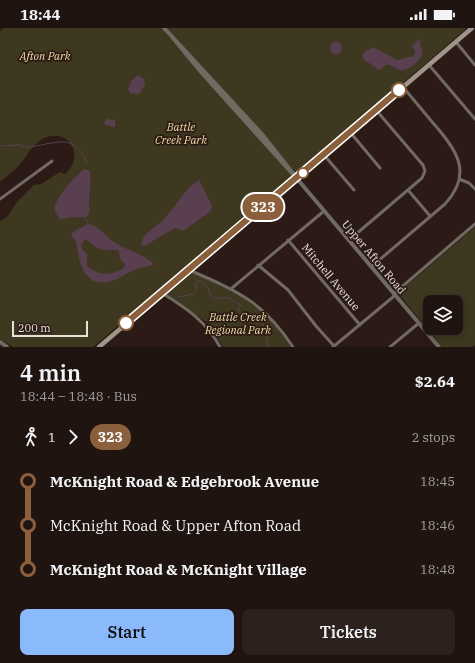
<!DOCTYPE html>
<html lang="en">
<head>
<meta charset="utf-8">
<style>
  :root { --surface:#201410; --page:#2d211e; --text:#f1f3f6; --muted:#a29e9f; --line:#3d3330; --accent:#8abafc }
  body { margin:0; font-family:"IBM Plex Serif",serif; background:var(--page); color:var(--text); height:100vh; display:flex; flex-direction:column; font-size:15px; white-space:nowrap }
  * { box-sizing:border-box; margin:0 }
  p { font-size:13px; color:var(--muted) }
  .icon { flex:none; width:22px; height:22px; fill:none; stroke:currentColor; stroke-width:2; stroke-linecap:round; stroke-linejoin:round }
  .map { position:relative; height:319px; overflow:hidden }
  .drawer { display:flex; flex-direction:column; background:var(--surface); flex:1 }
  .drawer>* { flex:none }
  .badge { padding:0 8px; border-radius:13px; font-size:14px; line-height:26px }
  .controls { position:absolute; left:423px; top:267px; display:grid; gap:8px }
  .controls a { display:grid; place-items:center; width:40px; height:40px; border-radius:8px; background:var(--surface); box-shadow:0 2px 10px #0003,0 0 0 1px var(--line); font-size:20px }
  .scale { position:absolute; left:12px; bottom:10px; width:76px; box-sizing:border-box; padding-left:4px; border:2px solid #eadeda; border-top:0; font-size:11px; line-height:14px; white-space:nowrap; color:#eadeda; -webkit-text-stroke:3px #2b1a15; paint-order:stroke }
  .map>.badge { position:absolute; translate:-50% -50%; box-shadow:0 0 0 2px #fff }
  .legs { display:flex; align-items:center; gap:6px; height:44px; padding:0 20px; font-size:13px }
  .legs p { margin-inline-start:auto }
  .head { display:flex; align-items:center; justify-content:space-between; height:68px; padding:0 20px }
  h1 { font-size:22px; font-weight:600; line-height:30px }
  .primary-button { display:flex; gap:8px; margin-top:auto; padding:8px 20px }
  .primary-button a { flex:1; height:46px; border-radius:8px; background:var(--accent); color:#111; font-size:16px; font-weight:600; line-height:46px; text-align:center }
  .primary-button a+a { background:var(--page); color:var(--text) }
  ul { padding:0 20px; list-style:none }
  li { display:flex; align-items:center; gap:14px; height:44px; font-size:15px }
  li i { display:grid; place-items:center; width:6px; height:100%; margin:0 5px; background:currentColor }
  li i::after { content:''; width:10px; height:10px; margin:-5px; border:3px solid; border-radius:50%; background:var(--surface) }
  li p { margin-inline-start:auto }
  li:first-child i { background:linear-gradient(#0000 50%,currentColor 0) }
  li:last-child i { background:linear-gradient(currentColor 50%,#0000 0) }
  .status { display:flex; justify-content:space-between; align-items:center; height:28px; padding:0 20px; background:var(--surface); direction:ltr }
  .status svg { height:11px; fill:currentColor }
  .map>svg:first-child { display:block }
  .green { fill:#3e3820; fill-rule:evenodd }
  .water { fill:#5a3f50; fill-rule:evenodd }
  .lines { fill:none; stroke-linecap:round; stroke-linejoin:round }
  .stream { stroke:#5a3f50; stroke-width:1 }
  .minor { stroke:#706a63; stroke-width:3 }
  .tertiary { stroke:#706a63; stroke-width:4 }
  .secondary { stroke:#a0958a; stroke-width:4.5 }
  .line-1-casing { stroke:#fff; stroke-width:9 }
  .line-1 { stroke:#8b5e3c; stroke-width:6 }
  .stop-1-dot { fill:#fff; stroke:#8b5e3c; stroke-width:2 }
  .labels { text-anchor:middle; stroke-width:3.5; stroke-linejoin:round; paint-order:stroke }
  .park-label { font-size:11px; font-style:italic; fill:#eddda4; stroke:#2b1a15 }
  .street-label { font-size:11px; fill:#eadeda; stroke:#2b1a15 }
</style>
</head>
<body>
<div class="status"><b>18:44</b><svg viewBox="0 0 49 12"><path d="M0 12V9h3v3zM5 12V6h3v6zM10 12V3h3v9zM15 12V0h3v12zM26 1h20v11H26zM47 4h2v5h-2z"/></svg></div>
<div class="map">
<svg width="475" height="319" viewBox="0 0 475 319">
  <rect width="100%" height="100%" fill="#2b1a15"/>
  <path class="green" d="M4,0H467L186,241L93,319H13L0,311V193L7,189L17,174L34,157L41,156L60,144L65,146C85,129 70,99 44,110C33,116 28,126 21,135C15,142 7,148 0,154V3Z
    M475,199V317L472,319H442L398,265ZM430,274H456V300H430Z
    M189,245C197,246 206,251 213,254C247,268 270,289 291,319H223L208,295L167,267V264Z"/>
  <path class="water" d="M419,11L423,26C419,33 409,43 400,42C396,42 393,37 389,37C383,36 383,41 379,42L363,31V25L373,19L397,32L414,28L415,23L412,18Z
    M330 20a6 6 0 1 1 12 0a6 6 0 1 1-12 0Z
    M138,47L144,51L145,57L139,66L130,65L128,61L131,53Z
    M107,91L112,92L115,91V99L105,97L104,94Z
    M84,141L90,143C91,152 90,161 89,171C89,185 93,191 75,189C69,189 65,191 59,191C58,188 56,185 55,182C53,171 76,148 84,141Z
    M199,152L212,178L211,183L183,203L176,200L173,201L146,217L141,218C142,205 155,200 163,192C176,179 183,162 199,152Z
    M88,196C97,197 104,206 111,212C124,222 140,224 153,235L152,237C147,239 142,239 137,241C129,243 123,249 115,252C87,262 80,240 77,218C77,213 72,210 71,205ZM85,211C91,213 92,218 98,220C105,224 112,220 119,223L120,231L125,236L124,240C112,248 98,248 87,238V226L82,221L81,217Z"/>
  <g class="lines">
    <path class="stream" d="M0,117C7,119 11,117 18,117C21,117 24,119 27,119C54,117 73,102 87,135
      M85,190L88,196
      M177,267L179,269L193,266L197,262L195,255L197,253L202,254L209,261L210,267L212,270H230L232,273L241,277L238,281L241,285L256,287L266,301L268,319"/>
    <path class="minor" d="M456,14L475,37
      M429,37L475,91
      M350,104L380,140
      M324,127L354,162
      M459,151L469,155L475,161
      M408,162L430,188
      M0,171L52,133
      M288,212L360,297
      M349,212L422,150L425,143L423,137L376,82
      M258,237L288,262L316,298L334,318
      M371,239L445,176C474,145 456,121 433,95C423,83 413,71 403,59
      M189,242C238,263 263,274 293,319
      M232,260L324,183
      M162,265C186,280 206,293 220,319
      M333,319L393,269L397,263L475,196
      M390,319L419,295"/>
    <path class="tertiary" d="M164,0L261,105L295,148
      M173,10L201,44L299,153L439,319
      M0,314L7,319"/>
    <path class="secondary" d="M99,319L472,0"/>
  </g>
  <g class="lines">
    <g class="line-1-casing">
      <path id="line-1" d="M126,295L399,62"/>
    </g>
    <use href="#line-1" class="line-1"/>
  </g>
  <g class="stop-1-dot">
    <circle cx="399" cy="62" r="7"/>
    <circle cx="303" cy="145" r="5"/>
    <circle cx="126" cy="295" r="7"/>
  </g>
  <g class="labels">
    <g class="park-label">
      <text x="45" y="32">Afton Park</text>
      <text x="181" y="103">Battle<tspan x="181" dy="13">Creek Park</tspan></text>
      <text x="238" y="293">Battle Creek<tspan x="238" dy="13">Regional Park</tspan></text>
    </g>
    <g class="street-label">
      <text transform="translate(374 229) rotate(50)" y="4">Upper Afton Road</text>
      <text transform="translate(331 249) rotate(50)" y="4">Mitchell Avenue</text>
    </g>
  </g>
</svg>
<div class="controls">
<a><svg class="icon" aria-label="layers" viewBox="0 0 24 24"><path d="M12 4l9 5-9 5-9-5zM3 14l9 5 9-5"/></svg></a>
</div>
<div class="scale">200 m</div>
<b class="badge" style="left:263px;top:179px;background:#8b5e3c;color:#fff">323</b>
</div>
<section class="drawer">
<div class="head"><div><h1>4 min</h1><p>18:44 – 18:48 · Bus</p></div><b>$2.64</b></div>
<div class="legs"><svg class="icon" aria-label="walk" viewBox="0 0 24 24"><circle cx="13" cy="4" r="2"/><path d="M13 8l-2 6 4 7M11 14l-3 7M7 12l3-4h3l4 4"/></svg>1<svg class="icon" aria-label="forward" viewBox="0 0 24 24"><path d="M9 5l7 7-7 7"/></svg><b class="badge" style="background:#8b5e3c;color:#fff">323</b><p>2 stops</p></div>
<ul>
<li><i style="color:#8b5e3c"></i><b>McKnight Road &amp; Edgebrook Avenue</b><p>18:45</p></li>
<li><i style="color:#8b5e3c"></i><span>McKnight Road &amp; Upper Afton Road</span><p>18:46</p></li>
<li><i style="color:#8b5e3c"></i><b>McKnight Road &amp; McKnight Village</b><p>18:48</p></li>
</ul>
<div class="primary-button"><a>Start</a><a>Tickets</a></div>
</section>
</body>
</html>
